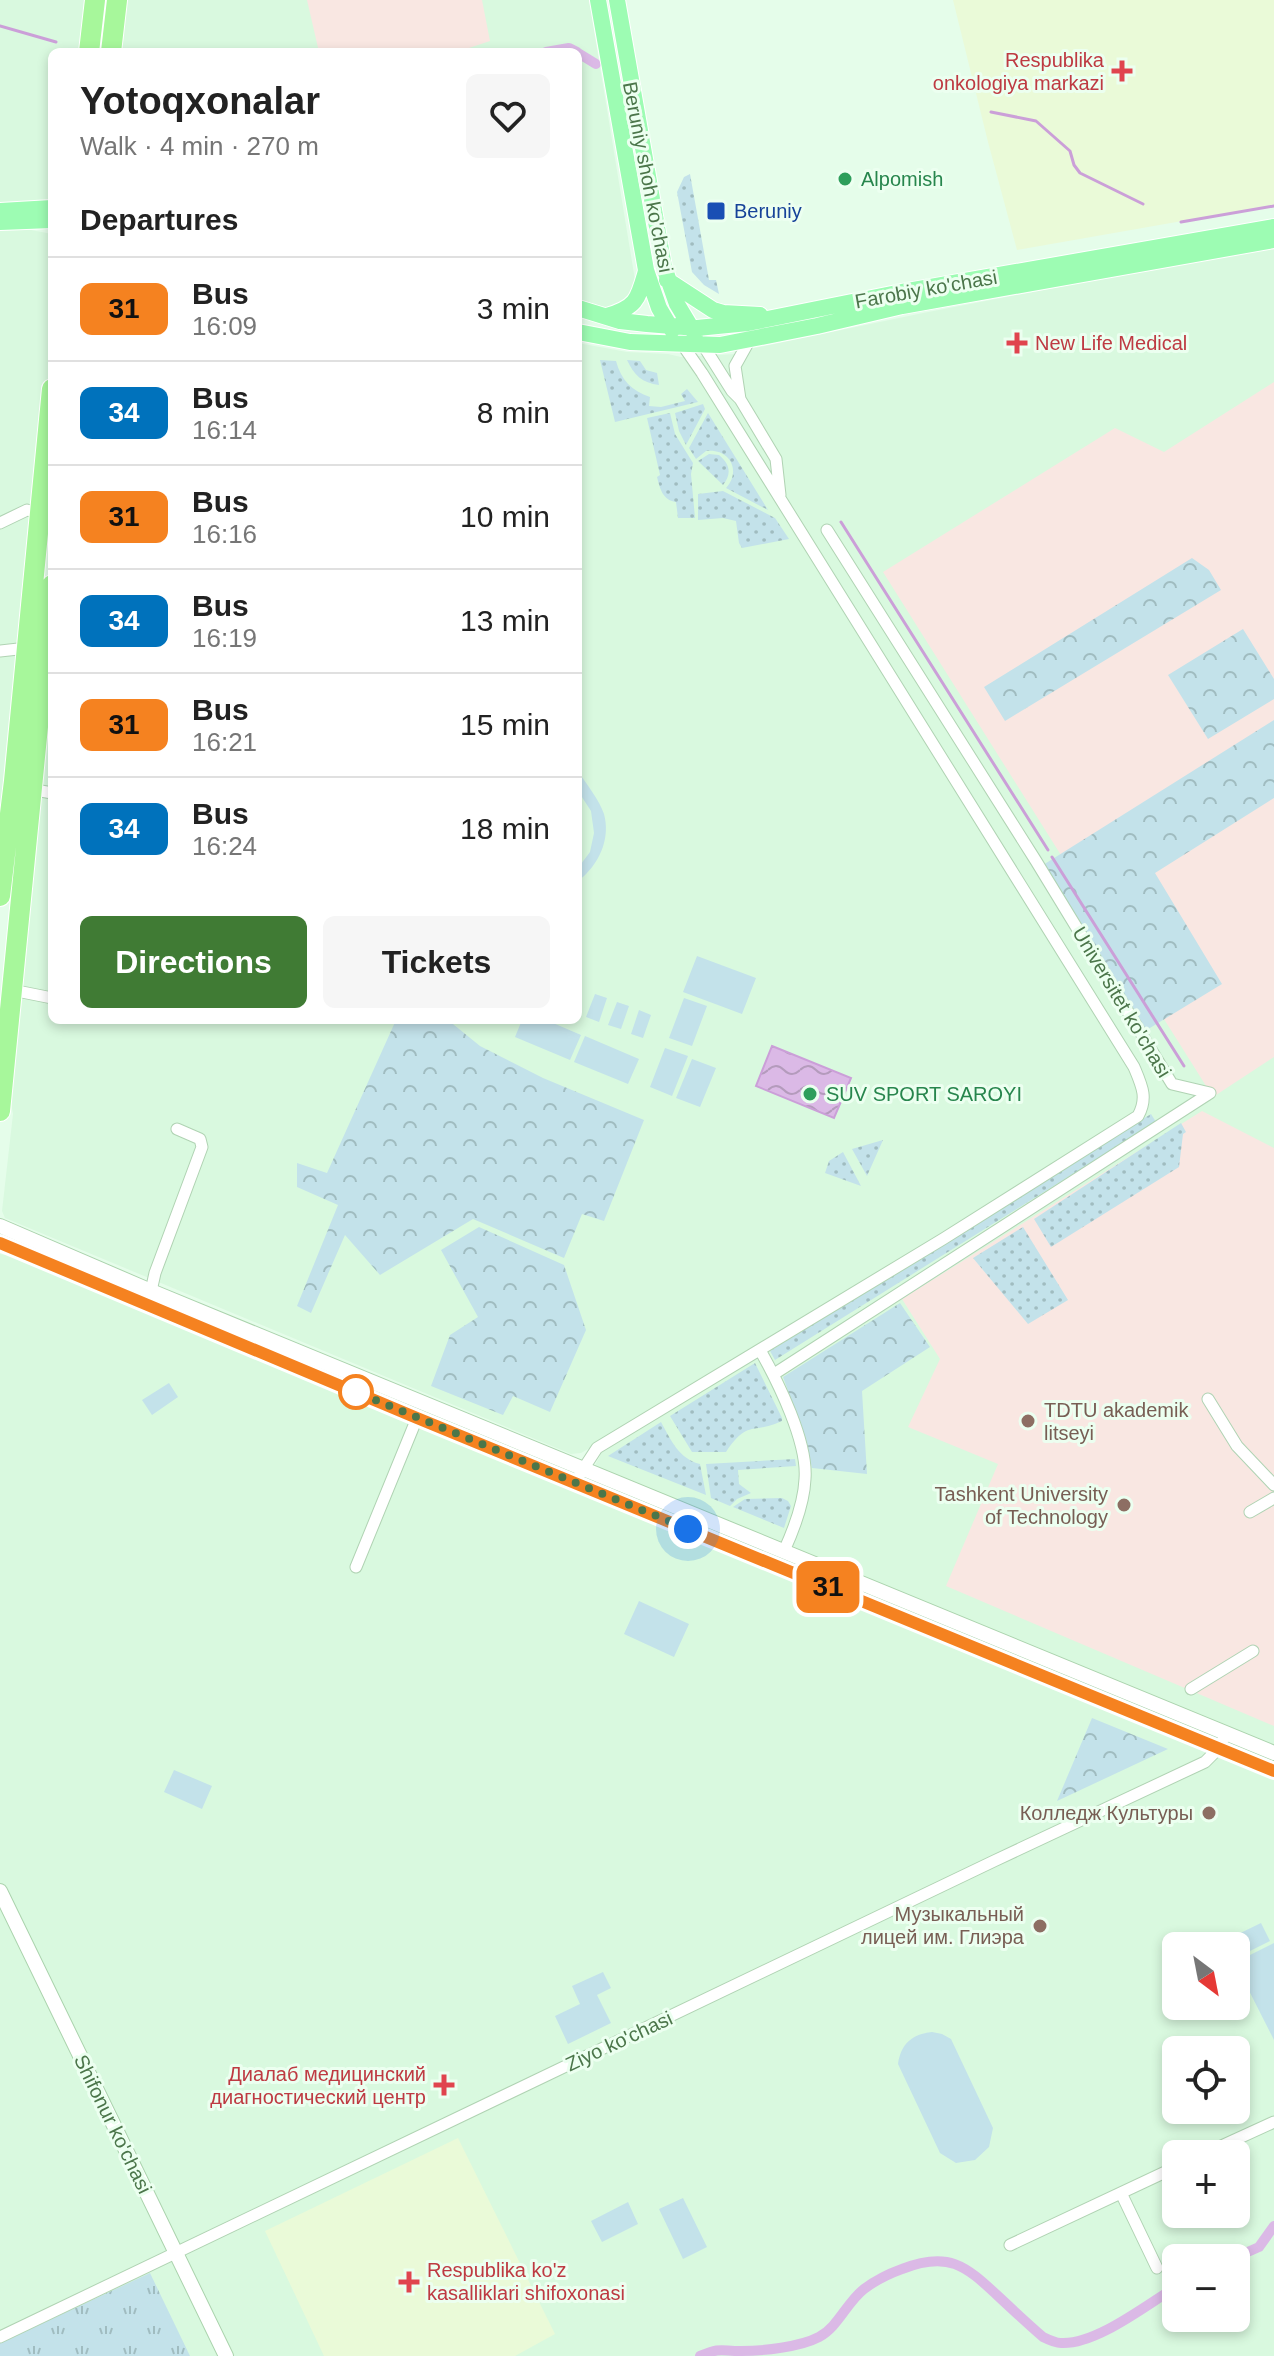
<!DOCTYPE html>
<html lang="en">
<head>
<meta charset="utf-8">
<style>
  :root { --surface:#fff; --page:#f6f6f6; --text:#222; --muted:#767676; --line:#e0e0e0; --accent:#407b34 }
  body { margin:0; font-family:Helvetica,sans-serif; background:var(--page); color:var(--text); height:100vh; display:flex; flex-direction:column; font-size:30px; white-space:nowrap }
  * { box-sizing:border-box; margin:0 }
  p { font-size:26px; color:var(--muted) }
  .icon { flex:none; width:44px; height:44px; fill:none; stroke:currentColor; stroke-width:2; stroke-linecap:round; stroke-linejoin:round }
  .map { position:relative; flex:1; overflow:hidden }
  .side { position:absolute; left:48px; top:48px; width:534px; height:976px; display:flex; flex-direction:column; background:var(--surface); border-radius:12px; box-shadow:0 4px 12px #0003 }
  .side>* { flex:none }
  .badge { padding:0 16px; border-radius:12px; font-size:28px; line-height:52px }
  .needle { width:52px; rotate:148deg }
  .fabs { position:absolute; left:1162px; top:1932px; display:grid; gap:16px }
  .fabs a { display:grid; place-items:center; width:88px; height:88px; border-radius:12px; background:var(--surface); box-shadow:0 4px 12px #0003; font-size:40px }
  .you { position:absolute; width:40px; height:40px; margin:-20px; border:6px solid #fff; border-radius:50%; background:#1a73e8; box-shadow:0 0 0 12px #1a73e833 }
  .map>.badge { position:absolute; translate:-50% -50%; box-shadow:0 0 0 4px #fff }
  h2 { padding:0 32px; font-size:30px; line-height:72px }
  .round { display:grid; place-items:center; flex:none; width:84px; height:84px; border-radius:12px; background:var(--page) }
  .headline { display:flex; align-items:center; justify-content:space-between; height:136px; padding:0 32px }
  h1 { font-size:38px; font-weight:800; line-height:60px }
  .button { display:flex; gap:16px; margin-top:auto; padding:16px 32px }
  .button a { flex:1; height:92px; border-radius:12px; background:var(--accent); color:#fff; font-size:32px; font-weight:800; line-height:92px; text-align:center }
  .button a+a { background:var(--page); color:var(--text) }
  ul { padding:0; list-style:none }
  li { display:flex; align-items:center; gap:24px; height:104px; padding:0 32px; border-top:2px solid var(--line) }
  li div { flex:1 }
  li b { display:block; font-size:30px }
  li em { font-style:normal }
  li .badge { min-width:88px; font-weight:700; text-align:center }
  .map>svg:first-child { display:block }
  .residential { fill:#d9f9df; fill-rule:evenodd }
  .education { fill:#f9e7e2 }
  .medical { fill:#eafad8 }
  .grass { fill:url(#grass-dots) }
  .forest { fill:url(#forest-crowns) }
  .park { fill:url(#park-tufts) }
  .pitch { fill:#c3e2ea }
  .water { fill:url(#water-waves); stroke:#cb9fd8; stroke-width:2 }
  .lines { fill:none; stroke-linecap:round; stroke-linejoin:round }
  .stream { stroke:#cb9fd8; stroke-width:3 }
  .canal { stroke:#dbb9e6; stroke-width:10 }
  .street-casing { stroke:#b0d3b3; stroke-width:13 }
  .secondary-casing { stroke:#abd3ad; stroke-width:16 }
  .primary-casing { stroke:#fff; stroke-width:18 }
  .highway-casing { stroke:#fff; stroke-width:22 }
  .street { stroke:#fff; stroke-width:11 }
  .secondary { stroke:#fff; stroke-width:14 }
  .primary { stroke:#9dfcb3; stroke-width:16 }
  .highway { stroke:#a7f79b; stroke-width:20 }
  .line-casing { stroke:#fff; stroke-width:18 }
  .line { stroke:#f58220; stroke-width:12 }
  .walk { stroke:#4b764a; stroke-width:8; stroke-dasharray:0 14.4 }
  .health-dot { fill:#e0444e; stroke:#ecfff0; stroke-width:3 }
  .leisure-dot { fill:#2e9e5b; stroke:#ecfff0; stroke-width:3 }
  .transit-dot { fill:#1a4fb4; stroke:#ecfff0; stroke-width:3 }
  .stop-dot { fill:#fff; stroke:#f58220; stroke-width:4 }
  .education-dot { fill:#8d6e63; stroke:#ecfff0; stroke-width:3 }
  .labels { text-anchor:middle; stroke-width:6; stroke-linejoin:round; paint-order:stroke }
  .health-label { font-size:20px; fill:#be3a42; stroke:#ecfff0; text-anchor:end }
  .street-label { font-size:20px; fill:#4b764a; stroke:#ecfff0 }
  .leisure-label { font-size:20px; fill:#27864d; stroke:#ecfff0; text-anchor:start }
  .transit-label { font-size:20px; fill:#164399; stroke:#ecfff0; text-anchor:start }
  .education-label { font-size:20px; fill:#785e54; stroke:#ecfff0; text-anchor:end }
</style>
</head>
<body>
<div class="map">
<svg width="1274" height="2356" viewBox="0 0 1274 2356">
  <defs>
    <pattern id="grass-dots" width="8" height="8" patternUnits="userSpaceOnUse" patternTransform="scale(2)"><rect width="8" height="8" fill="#c3e2ea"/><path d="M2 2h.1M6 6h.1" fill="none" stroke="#a0bcc0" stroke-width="1.8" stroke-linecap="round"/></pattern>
    <pattern id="forest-crowns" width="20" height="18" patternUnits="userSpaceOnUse" patternTransform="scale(2)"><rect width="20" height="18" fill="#c3e2ea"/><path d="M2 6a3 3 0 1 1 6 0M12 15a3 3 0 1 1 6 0" fill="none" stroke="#a0bcc0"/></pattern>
    <pattern id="park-tufts" width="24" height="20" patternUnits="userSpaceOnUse" patternTransform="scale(2)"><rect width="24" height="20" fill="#c3e2ea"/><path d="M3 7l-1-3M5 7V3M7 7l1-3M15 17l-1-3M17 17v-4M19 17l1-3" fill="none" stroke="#a0bcc0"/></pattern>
    <pattern id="water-waves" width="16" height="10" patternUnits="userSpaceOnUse" patternTransform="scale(2)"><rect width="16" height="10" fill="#dbb9e6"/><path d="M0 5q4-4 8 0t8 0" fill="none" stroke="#b49bbc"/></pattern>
  </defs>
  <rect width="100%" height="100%" fill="#e5fdea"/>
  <path class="residential" d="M0,0H589L636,286L634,295L611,308L578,301V52H52V208L0,211Z
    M0,224L52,234V389L0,827Z
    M1274,246V2356H0V1254L13,1256L581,1492L602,1452L746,1359L581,1453L571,1454L5,1218L2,1211L13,1114L10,1098L52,674V1020H578V343L627,352L668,354L681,357L736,354L750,349L923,313ZM1176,1946H1236V2006H1176ZM1176,2050H1236V2110H1176ZM1176,2154H1236V2214H1176ZM1176,2258H1236V2318H1176Z"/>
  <path class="education" d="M307,0H482L490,41L457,52H319Z
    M1274,382V1057L1213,1097L883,572L1115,428L1164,452Z
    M1202,1111L1274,1148V1726L946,1586L998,1464L908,1427L940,1359L902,1299Z"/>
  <path class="medical" d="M953,0H1274V205L1017,250L988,142Z
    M458,2138L555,2334L515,2356H324L265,2231Z"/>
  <path class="grass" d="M690,174L709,280H716L719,294L704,285L692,272L677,192L684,177Z
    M600,360L616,361C621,380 632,391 650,397L649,406L661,407L685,401L681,394L687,389L698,402L615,422Z
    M627,360L640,361L646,370L657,373L659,385C642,383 634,375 627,360Z
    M703,404L705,409L686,445L679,431L675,413Z
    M670,413L675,434L693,463L691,474L695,518H678L676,502C662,500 660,488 657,477L660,475L647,418Z
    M708,413L768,510L726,488C742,470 729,448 706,451L696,459L689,448Z
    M709,454L719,455C730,464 732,474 723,485L698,461Z
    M723,491L775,518L789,539L742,548L739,543L736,521L723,518L698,520V494Z
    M1151,1114L1156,1122L775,1360L770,1351Z
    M1181,1123L1186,1132L1183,1134L1179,1167L1051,1247L1034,1219Z
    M883,1140L867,1176L852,1149Z
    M843,1152L861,1186L825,1173L829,1161Z
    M1023,1227L1068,1300L1028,1324L973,1258Z
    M755,1363L782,1418V1421C752,1435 748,1419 726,1452H692L670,1416Z
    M661,1422C671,1440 679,1459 700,1464L706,1495L608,1456Z
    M795,1459L796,1466L738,1470L739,1484L751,1493L737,1499L730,1506L711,1498L706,1464Z
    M782,1498L788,1501L791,1506L784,1528L733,1507L745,1499Z"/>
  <path class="forest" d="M1192,558L1209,570L1221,590L1005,721L984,687Z
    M1243,629L1274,679V699L1208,739L1168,675Z
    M1274,720V798L1155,873L1222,984L1145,1031L1043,865Z
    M396,1020H448L480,1046L543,1078L644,1120L604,1221L582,1214L564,1258L473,1219L380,1275L345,1235L311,1313L297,1306L338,1205L297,1187V1163L327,1173Z
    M479,1227L564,1265L586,1330L550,1412L513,1396L503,1415L431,1386L450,1335L478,1317L441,1250Z
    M900,1303L930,1347L862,1391L867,1474L812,1468L804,1435L783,1377Z
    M1092,1718L1168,1749L1057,1801Z"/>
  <path class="park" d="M150,2273L190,2356H0V2343Z"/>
  <path class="pitch" d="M578,771C586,784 599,799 604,814C611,840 598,866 578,881V868L590,852L594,833L591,811L578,791Z
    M697,956L756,978L742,1014L683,992Z
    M595,994L607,998L599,1022L586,1017Z
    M684,998L707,1006L692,1046L669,1038Z
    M617,1002L629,1006L621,1029L608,1025Z
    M639,1010L651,1015L643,1038L631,1034Z
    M522,1020H546L581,1035L570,1060L515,1037Z
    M585,1036L639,1059L628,1084L574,1062Z
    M665,1048L688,1056L672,1096L650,1087Z
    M692,1059L716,1068L700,1107L676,1098Z
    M169,1383L178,1397L152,1415L142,1400Z
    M639,1601L689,1624L674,1657L624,1634Z
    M174,1770L212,1786L202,1809L164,1792Z
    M1261,1923L1270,1941L1236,1958V1946H1229L1226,1940Z
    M1274,1943V2040L1236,1965V1962Z
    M603,1972L611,1988L597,1995L611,2023L568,2044L555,2016L580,2004L572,1986Z
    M932,2032L942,2034L951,2039L993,2128L989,2147L975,2160L956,2163L940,2153L898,2064C901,2044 912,2034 932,2032Z
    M683,2198L707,2247L683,2259L659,2209Z
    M628,2202L638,2224L602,2242L591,2221Z"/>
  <path class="water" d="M772,1046L851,1078L834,1118L756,1086Z"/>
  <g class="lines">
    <path class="stream" d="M0,26L56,42
      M991,112L1036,121L1070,151L1074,165L1080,173L1143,204
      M1181,222L1274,206
      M841,522L1048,850
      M1052,857L1184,1066"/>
    <path class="canal" d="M546,52L569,48L577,52
      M578,53L596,64
      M1234,2258L1259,2247L1274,2226
      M700,2356C722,2347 720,2351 741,2351C763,2351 800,2347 819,2337C838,2327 847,2302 864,2289C876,2280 888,2274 902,2269C948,2251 965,2265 998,2296C1013,2310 1028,2324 1043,2337C1049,2340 1055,2343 1061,2343C1096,2345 1146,2305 1176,2287"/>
    <g class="street-casing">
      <path id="street" d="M703,345L732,391L740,399L776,459L780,495
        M740,399L735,366L749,341
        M0,523L27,510L40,513
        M0,651L27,648
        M30,789L52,793
        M12,990L52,998
        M151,1291L155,1273L202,1147L200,1139L177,1129
        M760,1350C778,1382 808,1442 805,1479C804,1503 794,1529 784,1551
        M774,1374L1210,1093L1172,1084L1036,861L827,530
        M1208,1399L1237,1446L1274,1485
        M580,1474L597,1448L943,1239L1138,1116C1148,1098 1142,1086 1134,1067L702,373L682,344
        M1250,1512L1274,1498
        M356,1567L417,1418
        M1191,1689L1253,1651
        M1204,2154L1274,2122
        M1121,2193L1157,2268
        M1010,2245L1176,2167
        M0,2337L994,1861L1205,1762L1219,1748L1226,1733"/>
    </g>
    <g class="secondary-casing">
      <path id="secondary" d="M0,1226L151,1291L1274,1753
        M0,1243L417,1418L1274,1771
        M0,1891L226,2356"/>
    </g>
    <g class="primary-casing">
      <path id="primary" d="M598,0L646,270L659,308L672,330
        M617,0L664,267L677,304L695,334
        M0,211L52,208
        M0,222L52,220
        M667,280L713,310L723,313L760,315
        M578,308L620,321L647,324L697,328L748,323L902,292L1274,227
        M607,316C637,307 638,299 646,271
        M578,332L630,342L720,345L817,326L902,306L1274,240"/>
    </g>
    <g class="highway-casing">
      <path id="highway" d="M89,52L95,0
        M111,52L117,0
        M0,896L14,781L52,389
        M0,1111L52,585"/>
    </g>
    <use href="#street" class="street"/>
    <use href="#secondary" class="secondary"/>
    <use href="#primary" class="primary"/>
    <use href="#highway" class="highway"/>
  </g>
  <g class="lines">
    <g class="line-casing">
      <path id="line" d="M0,1243L417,1418L1274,1771"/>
    </g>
    <use href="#line" class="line"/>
    <path class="walk" d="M356,1392L346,1388L688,1529"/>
  </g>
  <g class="health-dot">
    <path d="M1118 59h8v8h8v8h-8v8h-8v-8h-8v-8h8z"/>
    <path d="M1013 331h8v8h8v8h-8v8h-8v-8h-8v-8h8z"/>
    <path d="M440 2073h8v8h8v8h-8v8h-8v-8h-8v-8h8z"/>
    <path d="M405 2270h8v8h8v8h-8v8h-8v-8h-8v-8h8z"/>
  </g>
  <g class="leisure-dot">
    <circle cx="845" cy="179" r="8"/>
    <circle cx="810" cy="1094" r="8"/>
  </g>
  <rect class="transit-dot" x="706" y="201" width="20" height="20" rx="4"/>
  <circle class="stop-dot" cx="356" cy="1392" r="16"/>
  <g class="education-dot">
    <circle cx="1028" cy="1421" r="8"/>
    <circle cx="1124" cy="1505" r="8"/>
    <circle cx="1209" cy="1813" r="8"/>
    <circle cx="1040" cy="1926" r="8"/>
  </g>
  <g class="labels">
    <g class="health-label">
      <text x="1104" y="67">Respublika<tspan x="1104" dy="23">onkologiya markazi</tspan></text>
      <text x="1035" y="350" text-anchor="start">New Life Medical</text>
      <text x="426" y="2081">Диалаб медицинский<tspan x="426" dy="23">диагностический центр</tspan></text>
      <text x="427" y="2277" text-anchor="start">Respublika ko'z<tspan x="427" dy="23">kasalliklari shifoxonasi</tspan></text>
    </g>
    <g class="street-label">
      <text transform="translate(648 177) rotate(79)" y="7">Beruniy shoh ko'chasi</text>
      <text transform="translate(926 289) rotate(-10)" y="7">Farobiy ko'chasi</text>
      <text transform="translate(1122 1002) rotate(59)" y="7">Universitet ko'chasi</text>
      <text transform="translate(619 2041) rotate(-25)" y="7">Ziyo ko'chasi</text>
      <text transform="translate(113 2124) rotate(64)" y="7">Shifonur ko'chasi</text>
    </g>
    <g class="leisure-label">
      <text x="861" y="186">Alpomish</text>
      <text x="826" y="1101">SUV SPORT SAROYI</text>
    </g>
    <g class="transit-label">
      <text x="734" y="218">Beruniy</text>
    </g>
    <g class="education-label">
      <text x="1044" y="1417" text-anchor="start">TDTU akademik<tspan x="1044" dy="23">litseyi</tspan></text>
      <text x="1108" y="1501">Tashkent University<tspan x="1108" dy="23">of Technology</tspan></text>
      <text x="1193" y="1820">Колледж Культуры</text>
      <text x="1024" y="1921">Музыкальный<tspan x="1024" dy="23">лицей им. Глиэра</tspan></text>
    </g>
  </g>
</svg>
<div class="fabs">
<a><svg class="needle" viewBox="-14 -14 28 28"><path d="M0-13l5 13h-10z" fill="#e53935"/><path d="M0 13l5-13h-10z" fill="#767676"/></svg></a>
<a><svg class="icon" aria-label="locate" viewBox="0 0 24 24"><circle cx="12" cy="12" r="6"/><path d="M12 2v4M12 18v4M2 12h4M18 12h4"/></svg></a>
<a>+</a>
<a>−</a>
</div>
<div class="you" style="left:688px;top:1529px"></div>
<b class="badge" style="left:828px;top:1587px;background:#f58220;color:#111">31</b>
<section class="side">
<div class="headline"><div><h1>Yotoqxonalar</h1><p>Walk · 4 min · 270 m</p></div><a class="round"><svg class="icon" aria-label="heart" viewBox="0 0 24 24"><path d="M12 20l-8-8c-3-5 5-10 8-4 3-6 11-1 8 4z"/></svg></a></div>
<h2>Departures</h2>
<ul>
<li><span class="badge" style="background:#f58220;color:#111">31</span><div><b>Bus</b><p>16:09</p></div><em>3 min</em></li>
<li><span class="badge" style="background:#0072bc;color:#fff">34</span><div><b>Bus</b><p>16:14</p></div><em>8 min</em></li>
<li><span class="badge" style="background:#f58220;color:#111">31</span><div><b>Bus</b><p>16:16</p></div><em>10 min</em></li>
<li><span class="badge" style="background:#0072bc;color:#fff">34</span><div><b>Bus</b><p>16:19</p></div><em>13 min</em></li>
<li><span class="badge" style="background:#f58220;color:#111">31</span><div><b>Bus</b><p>16:21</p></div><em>15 min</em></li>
<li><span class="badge" style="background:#0072bc;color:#fff">34</span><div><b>Bus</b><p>16:24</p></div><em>18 min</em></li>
</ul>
<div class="button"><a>Directions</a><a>Tickets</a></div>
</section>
</div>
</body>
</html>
